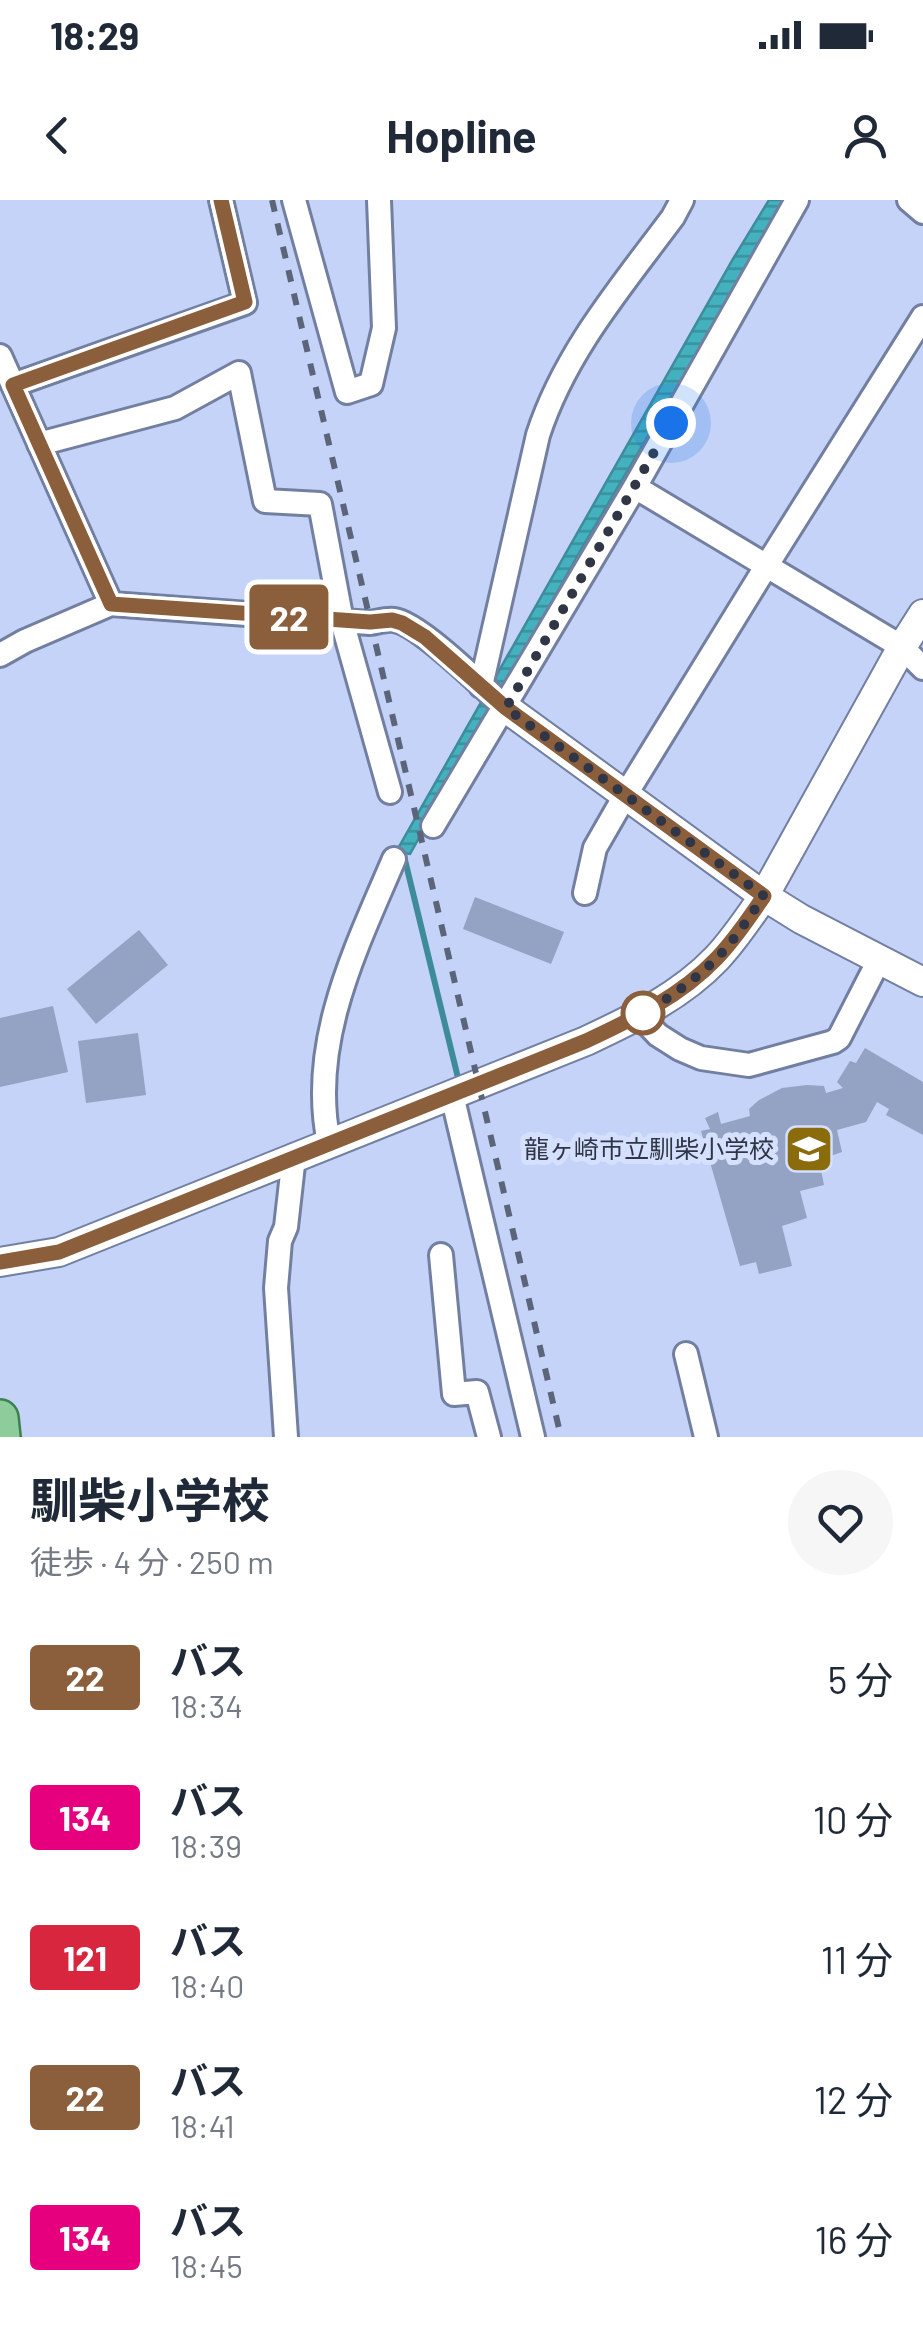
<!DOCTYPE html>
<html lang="ja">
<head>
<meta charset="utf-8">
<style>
  :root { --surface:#fff; --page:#f6f6f7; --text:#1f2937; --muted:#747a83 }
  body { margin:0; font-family:Barlow,"Noto Sans JP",sans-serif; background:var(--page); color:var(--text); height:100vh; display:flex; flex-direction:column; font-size:38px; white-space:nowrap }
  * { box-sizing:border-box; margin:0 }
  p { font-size:32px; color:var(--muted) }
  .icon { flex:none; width:55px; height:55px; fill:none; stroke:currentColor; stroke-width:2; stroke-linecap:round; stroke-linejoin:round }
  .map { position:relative; height:1237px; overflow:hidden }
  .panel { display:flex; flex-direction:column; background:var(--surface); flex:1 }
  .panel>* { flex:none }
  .badge { padding:0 20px; border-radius:8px; font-size:35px; line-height:65px }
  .you { position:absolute; width:50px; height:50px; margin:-25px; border:8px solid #fff; border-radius:50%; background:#1a73e8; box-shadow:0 0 0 15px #1a73e833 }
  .map>.badge { position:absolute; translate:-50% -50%; box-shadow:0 0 0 5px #fff }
  .round { display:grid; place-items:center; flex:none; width:105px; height:105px; border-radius:52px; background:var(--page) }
  .head { display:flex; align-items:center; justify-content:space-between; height:170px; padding:0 30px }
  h1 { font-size:48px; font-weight:700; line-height:75px }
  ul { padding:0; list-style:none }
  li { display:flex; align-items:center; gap:30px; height:140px; padding:0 30px }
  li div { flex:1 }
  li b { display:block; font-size:38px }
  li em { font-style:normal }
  li .badge { min-width:110px; font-weight:700; text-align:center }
  .status { display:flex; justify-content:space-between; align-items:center; height:70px; padding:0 50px; background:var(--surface); direction:ltr }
  .status svg { height:28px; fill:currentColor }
  header { display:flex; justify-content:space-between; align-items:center; height:130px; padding:0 30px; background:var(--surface); font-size:45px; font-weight:700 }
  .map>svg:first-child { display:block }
  .water { fill:url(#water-rules); stroke:#3e8c9a; stroke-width:2.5 }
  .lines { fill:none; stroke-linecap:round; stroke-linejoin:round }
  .stream { stroke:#3e8c9a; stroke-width:6 }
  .building { fill:#94a2c4 }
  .minor-casing { stroke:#727fa0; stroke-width:28 }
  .tertiary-casing { stroke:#727fa0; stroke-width:32 }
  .primary-casing { stroke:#3c8151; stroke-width:40 }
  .minor { stroke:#fff; stroke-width:22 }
  .tertiary { stroke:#fff; stroke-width:28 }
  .primary { stroke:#8ecc9b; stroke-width:35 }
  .rail { stroke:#5b6479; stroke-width:6; stroke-dasharray:12 12; stroke-linecap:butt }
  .line-casing { stroke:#fff; stroke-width:22 }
  .line { stroke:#8b5e3c; stroke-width:15 }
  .walk { stroke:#303645; stroke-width:10; stroke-dasharray:0 18 }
  .stop-dot { fill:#fff; stroke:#8b5e3c; stroke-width:5 }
  .labels { text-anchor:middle; stroke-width:10; stroke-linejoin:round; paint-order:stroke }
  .poi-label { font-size:25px; fill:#303645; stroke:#d4e0fd; text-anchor:end }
</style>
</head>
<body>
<div class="status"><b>18:29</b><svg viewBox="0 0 49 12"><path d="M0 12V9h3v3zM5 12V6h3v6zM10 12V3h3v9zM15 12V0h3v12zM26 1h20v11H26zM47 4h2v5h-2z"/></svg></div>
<header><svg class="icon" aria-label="back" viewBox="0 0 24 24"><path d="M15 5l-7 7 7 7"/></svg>Hopline<svg class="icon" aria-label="person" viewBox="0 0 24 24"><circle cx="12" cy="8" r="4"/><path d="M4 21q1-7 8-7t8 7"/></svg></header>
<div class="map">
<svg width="923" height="1237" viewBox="0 0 923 1237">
  <defs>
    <pattern id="water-rules" width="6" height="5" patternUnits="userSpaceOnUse" patternTransform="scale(2.5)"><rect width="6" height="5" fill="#44b1bf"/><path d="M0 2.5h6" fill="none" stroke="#39919d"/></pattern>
  </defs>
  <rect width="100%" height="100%" fill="#c4d3f7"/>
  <path class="water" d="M769,0H787L582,348L410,654L396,652L733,59Z"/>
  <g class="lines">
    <path class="stream" d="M404,656L459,882"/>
  </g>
  <path class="building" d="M475,697L564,732L551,764L463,729Z
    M139,730L168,765L96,824L67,789Z
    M53,806L68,872L0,887V818Z
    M138,833L146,895L86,903L78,841Z
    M865,848L923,882V935L886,915L889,909L877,902L866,922L837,930L842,952L819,960L824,985L800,991L807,1018L782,1026L792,1066L759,1074L756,1062L740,1066L701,931L710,929L705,918L718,912L721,924L750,916L749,909L759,900L782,888L807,885L824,886L826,893L843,888L837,882L850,861L856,863Z"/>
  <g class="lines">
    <g class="minor-casing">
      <path id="minor" d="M294,0L347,192L371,184L384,128L379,0
        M909,0L923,12
        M0,156L111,404
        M13,185L245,103L221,0
        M39,244L175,208L239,173L265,301L320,304L342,421L390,592
        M635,287L902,447L923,468
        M0,455L25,441L111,404L370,423C377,422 386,419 394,420C419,423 484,488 506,508
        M481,486L538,235C565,152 621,87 673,17L682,0
        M433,626L635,287L797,0
        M585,693L595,648L626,594L767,365L923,117
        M640,816L658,835L680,849L701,858L749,865L833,842L839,838L879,760
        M452,895L533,1237
        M329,943C308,843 356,748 394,659
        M441,1055L454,1194L477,1192L489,1237
        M686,1154L706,1237
        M286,1237L276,1088L280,1041L286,1027L294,956"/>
    </g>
    <g class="tertiary-casing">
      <path id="tertiary" d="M506,508L764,696L801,719L923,782
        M0,1062L59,1052L586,841C633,819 681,796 717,758C735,739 749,717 764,696L902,447L923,414"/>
    </g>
    <g class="primary-casing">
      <path id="primary" d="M0,1218L2,1237"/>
    </g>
    <use href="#minor" class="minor"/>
    <use href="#tertiary" class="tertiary"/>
    <use href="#primary" class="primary"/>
    <path class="rail" d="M272,0L561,1237"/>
  </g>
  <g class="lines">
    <g class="line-casing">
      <path id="line" d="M0,1062L59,1052L586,841C633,819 681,796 717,758C735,739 750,717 764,696L506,508L425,437L402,423L392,420L370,422L111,404L13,185L245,102L221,0"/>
    </g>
    <use href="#line" class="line"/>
    <path class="walk" d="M643,813L640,816C666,800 694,781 716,759C735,740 749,717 764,696L506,508L671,223"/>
  </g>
  <defs>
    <g id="school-square" transform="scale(2.5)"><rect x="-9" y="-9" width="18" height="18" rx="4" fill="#8b6c0d" stroke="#d4e0fd"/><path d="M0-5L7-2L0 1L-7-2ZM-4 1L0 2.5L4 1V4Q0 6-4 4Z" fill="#fff"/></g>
  </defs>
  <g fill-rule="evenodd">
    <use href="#school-square" x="809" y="949"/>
  </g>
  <circle class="stop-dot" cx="643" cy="813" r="20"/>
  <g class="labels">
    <g class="poi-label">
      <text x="774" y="958">龍ヶ崎市立馴柴小学校</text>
    </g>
  </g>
</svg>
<div class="you" style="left:671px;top:223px"></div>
<b class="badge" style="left:289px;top:417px;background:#8b5e3c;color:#fff">22</b>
</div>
<section class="panel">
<div class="head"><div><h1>馴柴小学校</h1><p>徒歩 · 4 分 · 250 m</p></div><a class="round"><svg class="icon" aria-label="heart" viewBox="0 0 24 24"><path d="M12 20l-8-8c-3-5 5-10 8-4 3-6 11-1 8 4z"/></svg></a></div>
<ul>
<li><span class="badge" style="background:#8b5e3c;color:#fff">22</span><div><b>バス</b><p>18:34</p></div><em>5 分</em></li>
<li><span class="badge" style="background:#e6007e;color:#fff">134</span><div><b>バス</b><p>18:39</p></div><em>10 分</em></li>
<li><span class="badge" style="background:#d7263d;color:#fff">121</span><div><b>バス</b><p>18:40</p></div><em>11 分</em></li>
<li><span class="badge" style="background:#8b5e3c;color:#fff">22</span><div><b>バス</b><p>18:41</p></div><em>12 分</em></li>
<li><span class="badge" style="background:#e6007e;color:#fff">134</span><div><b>バス</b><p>18:45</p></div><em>16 分</em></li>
</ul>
</section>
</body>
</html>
